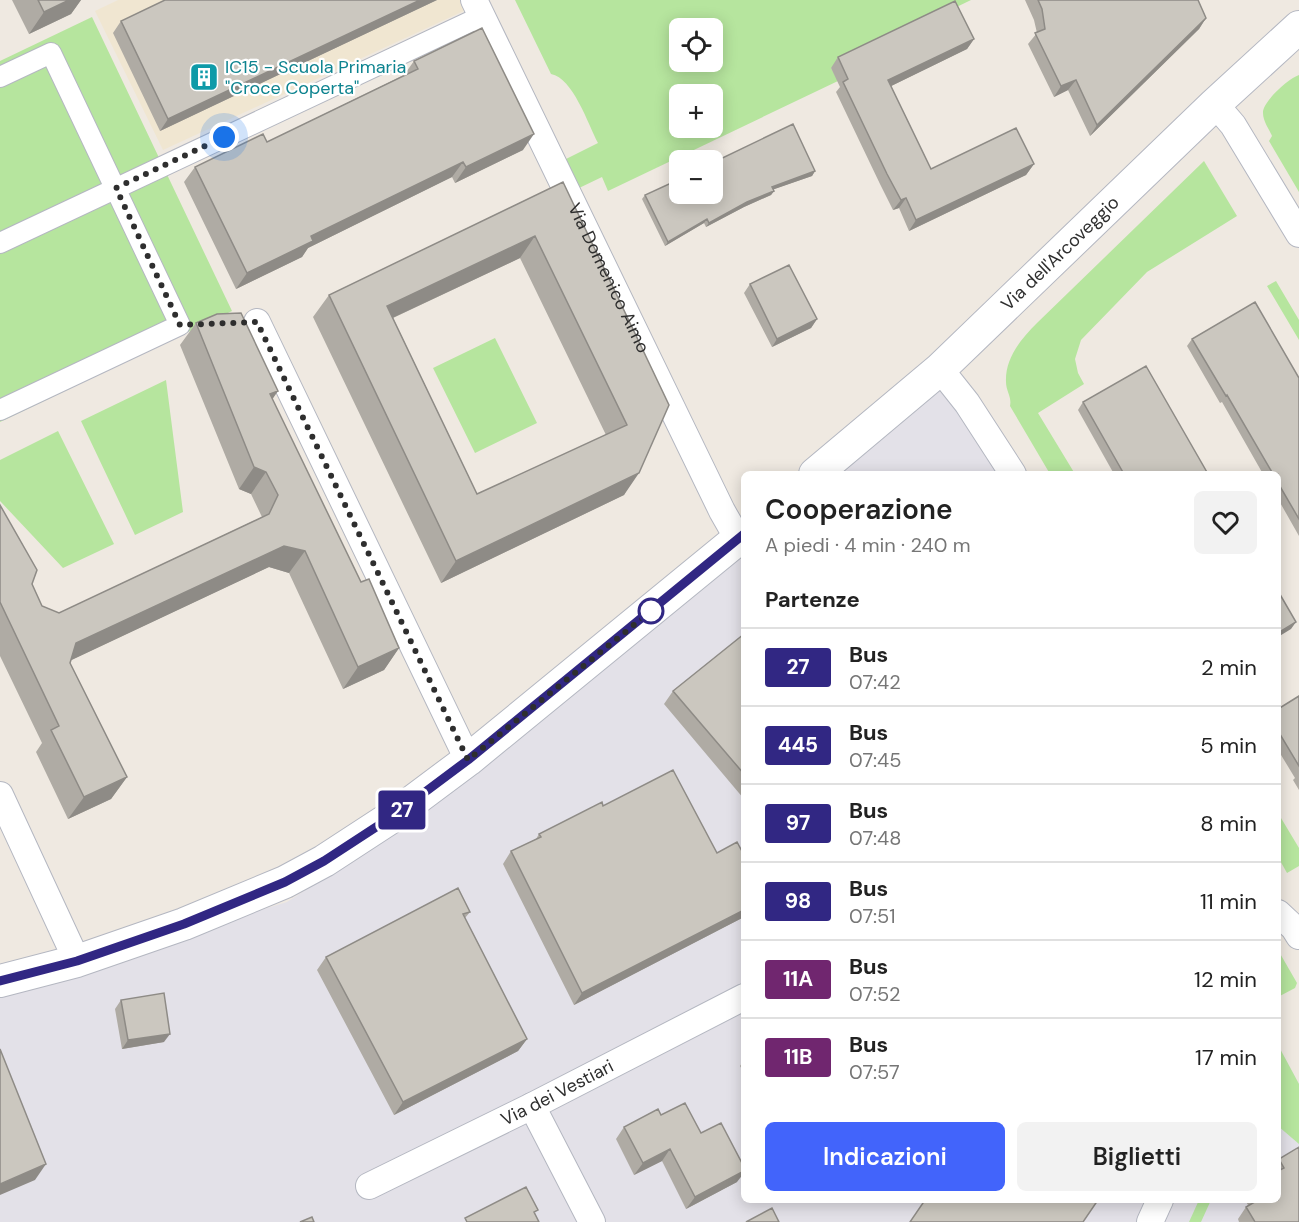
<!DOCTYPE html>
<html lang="it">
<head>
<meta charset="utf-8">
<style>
  :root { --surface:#fff; --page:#f2f2f2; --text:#222; --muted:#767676; --line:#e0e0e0; --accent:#4264fb }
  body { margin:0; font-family:"DM Sans",sans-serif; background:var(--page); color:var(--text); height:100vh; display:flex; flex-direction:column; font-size:22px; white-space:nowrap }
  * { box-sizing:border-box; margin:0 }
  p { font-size:20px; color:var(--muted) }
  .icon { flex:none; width:33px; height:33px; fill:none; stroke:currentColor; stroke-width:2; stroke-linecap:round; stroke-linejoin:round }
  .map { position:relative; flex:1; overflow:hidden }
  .sheet { position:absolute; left:741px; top:471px; width:540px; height:732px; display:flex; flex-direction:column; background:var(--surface); border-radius:9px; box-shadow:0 3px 15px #0003 }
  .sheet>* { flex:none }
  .badge { padding:0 12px; border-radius:4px; font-size:21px; line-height:39px }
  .buttons { position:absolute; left:669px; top:18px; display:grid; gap:12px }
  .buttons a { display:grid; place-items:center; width:54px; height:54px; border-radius:9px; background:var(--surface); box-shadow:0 3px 15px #0003; font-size:30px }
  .you { position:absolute; width:30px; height:30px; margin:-15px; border:4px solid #fff; border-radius:50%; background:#1a73e8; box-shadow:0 0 0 9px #1a73e833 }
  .map>.badge { position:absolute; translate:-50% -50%; box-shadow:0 0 0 3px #fff }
  h2 { padding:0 24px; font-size:22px; line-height:54px }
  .round { display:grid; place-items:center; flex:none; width:63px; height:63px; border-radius:9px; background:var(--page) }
  .headline { display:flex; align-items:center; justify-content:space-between; height:102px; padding:0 24px }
  h1 { font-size:28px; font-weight:600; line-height:45px }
  .button { display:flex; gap:12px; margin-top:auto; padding:12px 24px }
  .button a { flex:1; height:69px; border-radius:9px; background:var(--accent); color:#fff; font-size:24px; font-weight:600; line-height:69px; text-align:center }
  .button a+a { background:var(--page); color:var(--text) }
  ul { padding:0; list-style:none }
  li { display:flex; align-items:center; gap:18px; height:78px; padding:0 24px; border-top:2px solid var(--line) }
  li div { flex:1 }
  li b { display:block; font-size:22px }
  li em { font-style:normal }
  li .badge { min-width:66px; font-weight:700; text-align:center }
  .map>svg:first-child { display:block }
  .industrial { fill:#e3e1e8 }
  .education { fill:#f0e6d1 }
  .green { fill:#b6e59e; fill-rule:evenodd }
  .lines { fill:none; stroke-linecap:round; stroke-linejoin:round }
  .pedestrian-casing { stroke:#b4b7c1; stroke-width:22 }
  .minor-casing { stroke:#b4b7c1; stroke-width:28 }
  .tertiary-casing { stroke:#b4b7c1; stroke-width:34 }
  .pedestrian { stroke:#fff; stroke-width:20 }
  .minor { stroke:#fff; stroke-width:26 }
  .tertiary { stroke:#fff; stroke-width:32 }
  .wall { fill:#afaba4; fill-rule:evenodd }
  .shaded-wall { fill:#8e8b86 }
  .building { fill:#cbc7bf; stroke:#8e8b86; stroke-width:1.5; fill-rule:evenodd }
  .line-casing { stroke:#fff; stroke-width:14 }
  .line { stroke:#312783; stroke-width:9 }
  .walk { stroke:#2e2e2e; stroke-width:6; stroke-dasharray:0 10.8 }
  .stop-dot { fill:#fff; stroke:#312783; stroke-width:3 }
  .labels { text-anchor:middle; stroke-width:4.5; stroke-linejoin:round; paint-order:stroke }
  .culture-label { font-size:18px; fill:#0d838f; stroke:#fff; text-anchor:start }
  .street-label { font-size:18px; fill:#2e2e2e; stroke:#fff }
</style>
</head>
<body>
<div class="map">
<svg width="1299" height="1222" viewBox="0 0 1299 1222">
  <rect width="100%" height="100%" fill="#efe9e1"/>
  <path class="industrial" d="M940,369L1013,474H820Z
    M744,540V1200H1278V1045L1299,1084V1222H0V998L214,924L287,902L371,848Z"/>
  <path class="education" d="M118,0H463L468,9L163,150L95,11Z"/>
  <path class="green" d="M515,0H971L831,68L838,81L608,191L602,177L577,189L564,160L598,143C588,124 573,78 551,74ZM680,28H712V62H680ZM680,94H712V128H680Z
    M92,17L232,311L0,422V61Z
    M1299,75V192L1269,141L1272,136C1269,129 1263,121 1263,113C1262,102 1289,78 1299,75Z
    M1204,161L1237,216L1147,272L1081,340L1075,359L1078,373L1084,384L1038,413L1075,474H1050L1010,406C1012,397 1006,391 1006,382C1005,358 1021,339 1037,323Z
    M1276,281L1299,320V340L1267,286Z
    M495,338L537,423L475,453L433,368Z
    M166,380L183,512L135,535L81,421Z
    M58,431L114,544L63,568L0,501V460Z
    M1278,813L1299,848V866L1287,873L1278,857Z
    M1278,950L1297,983L1295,988L1278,997Z
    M1278,1045L1299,1084V1144L1278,1126Z
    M1199,1200H1211L1201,1222H1189Z"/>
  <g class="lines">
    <g class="pedestrian-casing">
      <path id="pedestrian" d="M0,77L51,53L180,325L0,410
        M0,243L482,16"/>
    </g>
    <g class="minor-casing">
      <g id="minor">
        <path id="s1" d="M474,0L722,511L738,539"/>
        <path d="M1215,104L1233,125L1299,234"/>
        <path d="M257,322L468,760"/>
        <path d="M940,369L967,403L1013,474"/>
        <path d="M0,795L77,961"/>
        <path d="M1278,913L1294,928L1299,936"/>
        <path d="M532,1106L592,1222"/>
        <path id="s2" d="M369,1186L532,1106L744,997"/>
        <path d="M1150,1222L1160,1200"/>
      </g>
    </g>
    <g class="tertiary-casing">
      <g id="tertiary">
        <path id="s3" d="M815,474L940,369L1215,104L1299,27"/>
        <path d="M0,981L77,961L184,924L285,882L324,861L393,816L468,760L744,534"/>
      </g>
    </g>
    <use href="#pedestrian" class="pedestrian"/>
    <use href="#minor" class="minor"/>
    <use href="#tertiary" class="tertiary"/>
  </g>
  <path class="wall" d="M12,0H81L71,14L29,34Z
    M437,0L160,131L113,33L121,21Z
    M1025,0H1198L1206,18L1199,29L1090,136L1068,90L1054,97L1028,44L1037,33L1034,20Z
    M974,39L967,49L891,86L931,169L1034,164L1026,175L909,231L899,208L893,210L880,184L836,92L840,87L831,68L838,57Z
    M414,61L523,150L455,183L452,177L308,248L302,257L236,289L184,182L195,167L267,142L404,75Z
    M815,171L812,176L774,189V191L771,195L744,207L706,227L704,223L665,246L642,199L645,195Z
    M563,182L669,405L624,495L441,583L313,317L329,295ZM520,258L606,435L477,494L393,318Z
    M750,284L817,319L811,328L772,347L744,293Z
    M196,323L272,399L361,582L399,648L384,670L343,689L289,573L269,567L71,660L70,663L127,777L111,799L68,819L36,752L42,743L0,656V505L32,584L42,606L59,613L262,517L251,494L239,489L180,345Z
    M1192,339L1299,378V536L1278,499V474H1263L1222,402L1220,403L1187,346Z
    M1083,402L1208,474H1114L1078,410Z
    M744,634V799L664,704L673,691Z
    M1299,696V790L1293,780L1295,778L1278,750V709Z
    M603,806L717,853L744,855V917L574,1005L503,864L511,851L536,839L539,834Z
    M470,912L465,918L527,1039L518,1051L394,1115L317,970L326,957Z
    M121,1000L164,1042L122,1049L115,1009Z
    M744,1060V1073L740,1066Z
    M661,1115L701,1133L737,1182L686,1209L662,1161L634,1175L616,1139L624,1127Z
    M1299,1147V1222H1239L1238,1219L1246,1207L1248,1205L1245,1200H1278V1160Z"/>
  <path class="shaded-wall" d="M69,0H81L71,14L29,34L44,12Z
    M420,0H437L160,131L168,119Z
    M1206,18L1199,29L1090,136L1097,125Z
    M974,39L967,49L881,91L888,80Z
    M1076,80L1068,90L1054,97L1061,86Z
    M534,134L523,150L455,183L466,167Z
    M463,162L452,177L308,248L302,257L236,289L247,273L311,236Z
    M1034,164L1026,175L909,231L916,220Z
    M815,171L812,176L769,191L772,187Z
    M774,191L771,195L744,207L706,227L709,223L747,202Z
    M906,198L899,208L893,210L901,200Z
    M707,219L704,223L665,246L668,242Z
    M535,236L520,258L371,328L387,306Z
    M817,319L811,328L772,347L777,339Z
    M278,391L263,413L270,394Z
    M254,467L266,472L251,494L239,489Z
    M639,473L624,495L441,583L456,561Z
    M284,546L305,551L289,573L269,567L61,665L76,643Z
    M1296,622L1291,629L1278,637V633Z
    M399,648L384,670L343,689L358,667Z
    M127,777L111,799L68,819L84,797Z
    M744,910V917L574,1005L582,993Z
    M170,1034L164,1042L122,1049L128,1040Z
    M527,1039L518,1051L394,1115L403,1102Z
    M670,1149L662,1161L634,1175L643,1163Z
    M46,1164L35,1180L0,1195V1184Z
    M744,1171V1173L737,1182L686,1209L695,1197Z"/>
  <path class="building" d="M38,0H69L44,12Z
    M165,0H420L168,119L121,21Z
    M1038,0H1198L1206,18L1097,125L1076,80L1061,86L1035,33L1045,29L1042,9Z
    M955,1L974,39L888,80L931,169L1016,128L1034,164L916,220L906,198L901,200L887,174L843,82L848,79L838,57Z
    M482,28L534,134L466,167L463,162L311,236L313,241L247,273L195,167L263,134L267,142L418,69L414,61Z
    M793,124L815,171L772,187L774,191L747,202L709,223L707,219L668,242L645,195L680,179V194H712V163Z
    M563,182L669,405L639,473L456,561L329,295ZM535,236L627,425L477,494L387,306Z
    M789,265L817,319L777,339L750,284Z
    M1255,302L1299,378V519L1278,483V474H1273L1227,395L1226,396L1192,339Z
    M241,313L278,391L270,394L361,582L369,579L399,648L358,667L305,551L284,546L76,643L70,663L127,777L84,797L51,730L59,726L0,602V505L37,570L32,584L42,606L59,613L269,514L278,495L266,472L254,467L196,323L217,314Z
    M1146,366L1208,474H1124L1083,402Z
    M1278,591L1296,622L1278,633Z
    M744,634V774L673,691Z
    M1299,696V766L1278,731V709Z
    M673,770L717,853L737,842L744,855V910L582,993L511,851L541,837L539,834L602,802L603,806Z
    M458,888L470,912L463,914L527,1039L403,1102L326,957Z
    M164,993L170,1034L128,1040L121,1000Z
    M0,1049L46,1164L0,1184Z
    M685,1103L701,1133L721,1123L744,1167V1171L695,1197L670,1149L643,1163L624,1127L658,1109L661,1115Z
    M1299,1147V1222H1255L1246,1207L1258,1200H1278V1171L1284,1168L1279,1159Z
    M526,1187L538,1210L534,1212L539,1222H467L465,1218Z
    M925,1200H1098L1083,1222H910Z
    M772,1208L779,1222H746Z
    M312,1217L314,1222H300Z"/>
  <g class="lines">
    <g class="line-casing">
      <path id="line" d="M0,981L77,961L184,924L285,882L324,861L393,816L468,760L744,534"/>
    </g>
    <use href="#line" class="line"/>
    <path class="walk" d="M224,137L116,188L180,325L257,322L468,760L651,611"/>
  </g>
  <defs>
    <g id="building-square" transform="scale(1.5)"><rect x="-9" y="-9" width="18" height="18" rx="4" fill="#0f9aa8" stroke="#fff"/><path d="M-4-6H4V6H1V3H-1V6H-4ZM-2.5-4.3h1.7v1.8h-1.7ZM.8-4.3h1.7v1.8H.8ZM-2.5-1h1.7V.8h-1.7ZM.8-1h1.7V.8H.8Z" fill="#fff"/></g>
  </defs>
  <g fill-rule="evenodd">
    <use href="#building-square" x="204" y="77"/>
  </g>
  <circle class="stop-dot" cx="651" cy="611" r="12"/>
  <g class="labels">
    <g class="culture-label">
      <text x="225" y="73">IC15 - Scuola Primaria<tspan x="225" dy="21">"Croce Coperta"</tspan></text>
    </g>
    <g class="street-label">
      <text dy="6" stroke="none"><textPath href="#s3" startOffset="330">Via dell'Arcoveggio</textPath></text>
      <text dy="6" stroke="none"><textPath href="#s1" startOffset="309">Via Domenico Aimo</textPath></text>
      <text dy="6" stroke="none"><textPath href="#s2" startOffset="210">Via dei Vestiari</textPath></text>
    </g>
  </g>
</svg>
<div class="buttons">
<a><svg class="icon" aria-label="locate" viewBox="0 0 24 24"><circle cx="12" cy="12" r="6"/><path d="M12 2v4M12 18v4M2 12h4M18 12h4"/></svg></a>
<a>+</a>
<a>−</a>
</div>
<div class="you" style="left:224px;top:137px"></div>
<b class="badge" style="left:402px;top:810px;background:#312783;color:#fff">27</b>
<section class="sheet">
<div class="headline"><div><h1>Cooperazione</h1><p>A piedi · 4 min · 240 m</p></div><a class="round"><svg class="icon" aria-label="heart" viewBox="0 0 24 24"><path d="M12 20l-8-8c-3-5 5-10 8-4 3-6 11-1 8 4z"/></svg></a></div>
<h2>Partenze</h2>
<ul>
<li><span class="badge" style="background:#312783;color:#fff">27</span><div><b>Bus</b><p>07:42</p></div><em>2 min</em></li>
<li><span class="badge" style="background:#312783;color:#fff">445</span><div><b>Bus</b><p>07:45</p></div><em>5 min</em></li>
<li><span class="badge" style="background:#312783;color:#fff">97</span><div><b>Bus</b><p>07:48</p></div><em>8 min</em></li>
<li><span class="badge" style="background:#312783;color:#fff">98</span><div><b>Bus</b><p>07:51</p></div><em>11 min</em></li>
<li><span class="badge" style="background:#70266f;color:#fff">11A</span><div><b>Bus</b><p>07:52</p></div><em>12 min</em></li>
<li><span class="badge" style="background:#70266f;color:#fff">11B</span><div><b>Bus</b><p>07:57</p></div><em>17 min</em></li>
</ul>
<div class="button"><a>Indicazioni</a><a>Biglietti</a></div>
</section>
</div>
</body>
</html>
